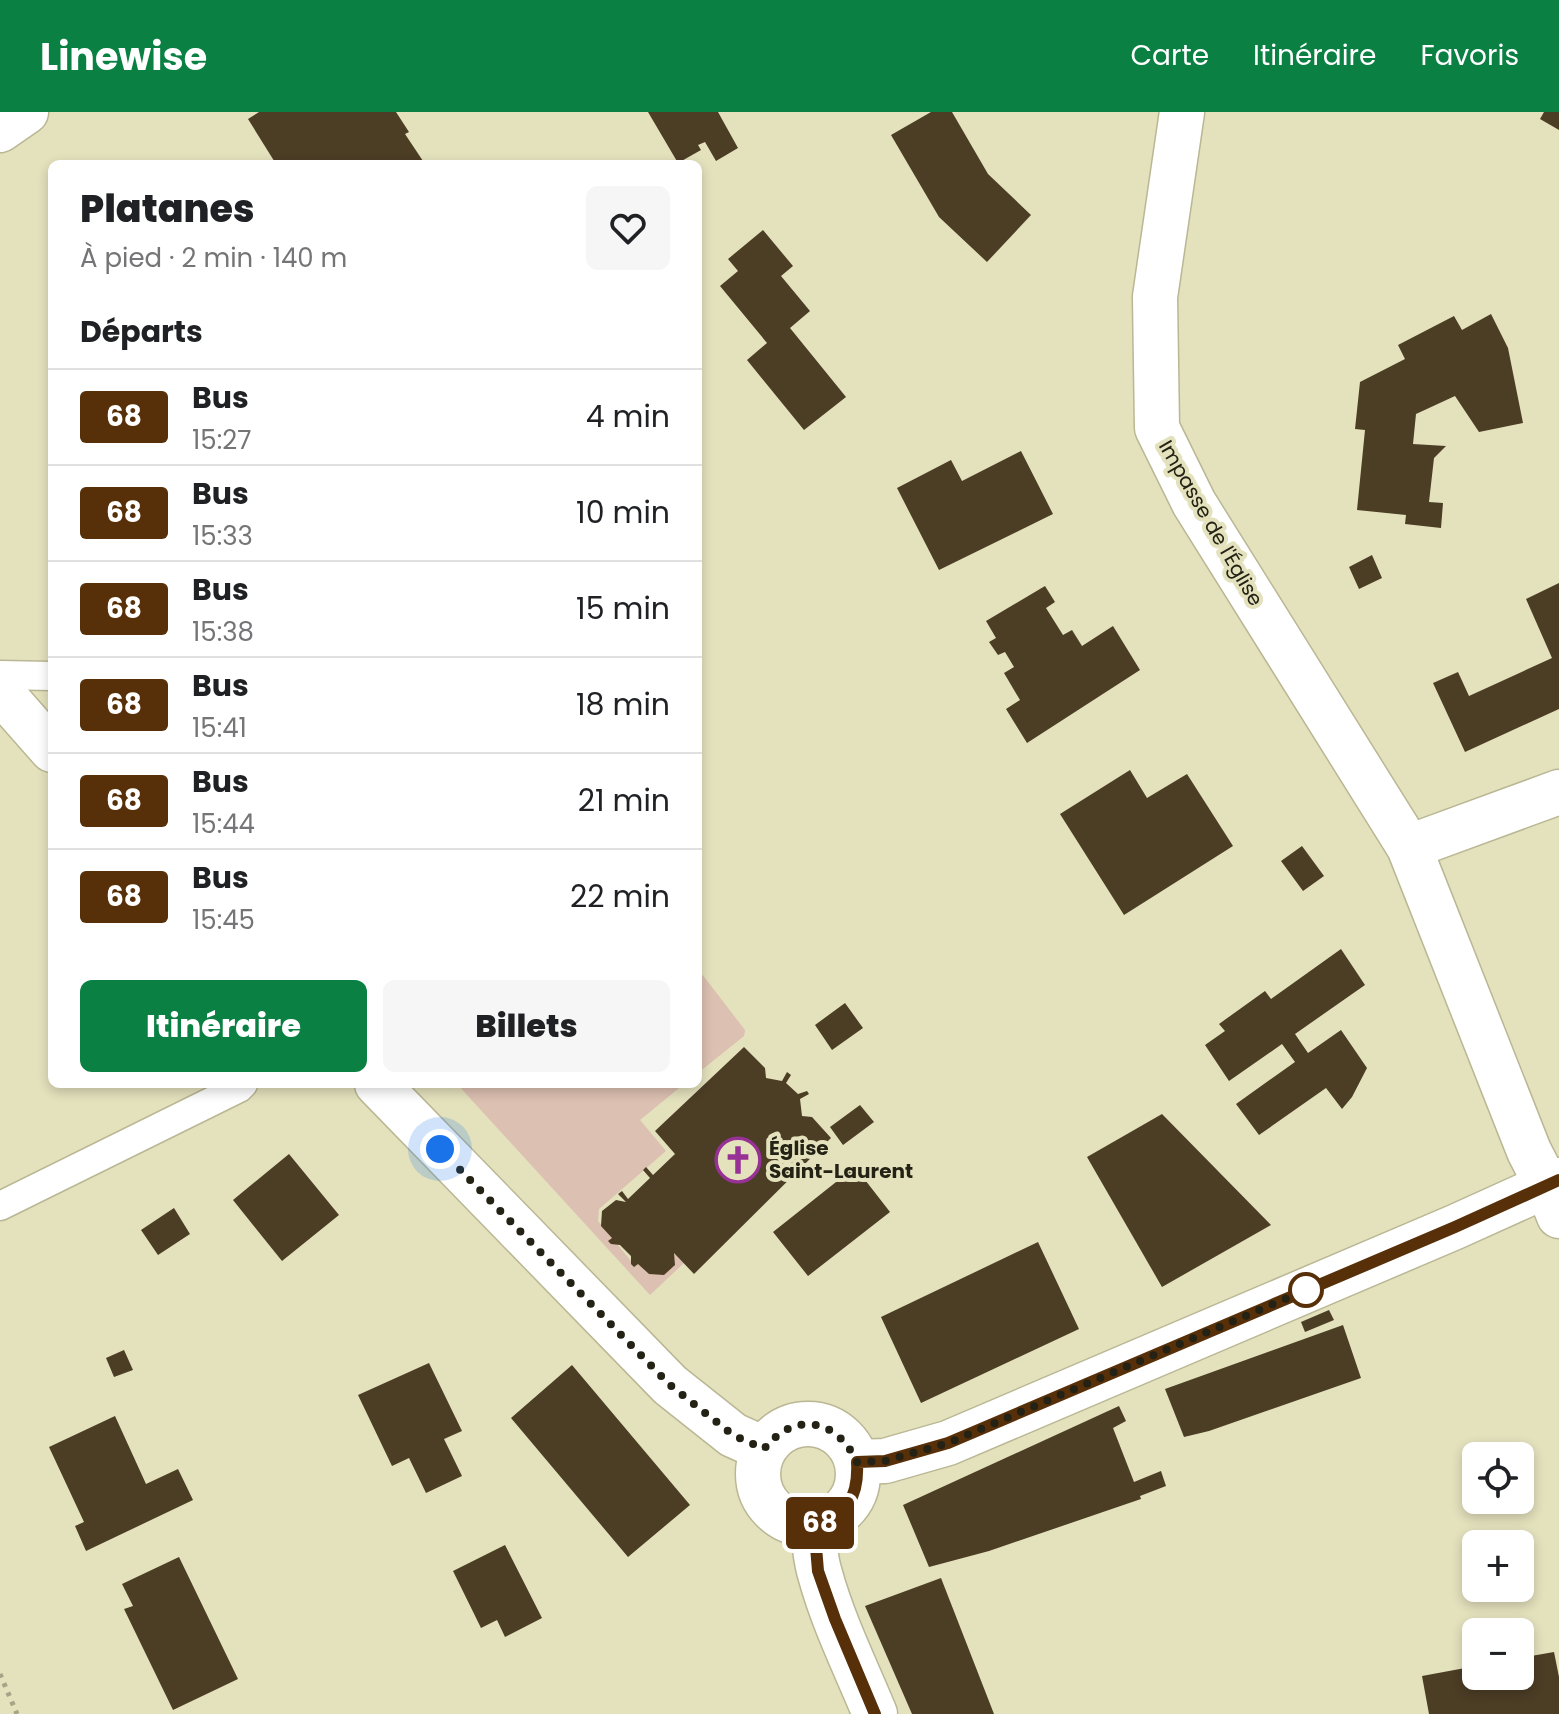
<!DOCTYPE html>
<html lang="fr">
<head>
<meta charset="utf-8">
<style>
  :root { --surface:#fff; --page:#f6f6f6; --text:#202124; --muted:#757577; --line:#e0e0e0; --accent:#0b8043 }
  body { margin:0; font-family:Poppins,sans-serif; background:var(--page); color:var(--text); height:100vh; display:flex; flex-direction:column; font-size:30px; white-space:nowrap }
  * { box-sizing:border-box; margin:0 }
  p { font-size:26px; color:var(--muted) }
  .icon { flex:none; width:44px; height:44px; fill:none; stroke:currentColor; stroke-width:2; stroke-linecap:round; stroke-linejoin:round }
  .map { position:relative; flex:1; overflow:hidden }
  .drawer { position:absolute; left:48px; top:48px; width:654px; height:928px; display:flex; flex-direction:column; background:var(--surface); border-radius:12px; box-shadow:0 4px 12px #0003 }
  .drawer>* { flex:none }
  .badge { padding:0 16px; border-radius:6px; font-size:28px; line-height:52px }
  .buttons { position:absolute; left:1462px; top:1330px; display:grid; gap:16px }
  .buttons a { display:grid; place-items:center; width:72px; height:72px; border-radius:12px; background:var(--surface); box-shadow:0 4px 12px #0003; font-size:40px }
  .you { position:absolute; width:40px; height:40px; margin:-20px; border:6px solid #fff; border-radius:50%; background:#1a73e8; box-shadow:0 0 0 12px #1a73e833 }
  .map>.badge { position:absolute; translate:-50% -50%; box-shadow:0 0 0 4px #fff }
  h2 { padding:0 32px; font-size:30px; line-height:72px }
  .round { display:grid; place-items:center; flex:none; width:84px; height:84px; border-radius:12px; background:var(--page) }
  .headline { display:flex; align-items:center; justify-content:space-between; height:136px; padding:0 32px }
  h1 { font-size:38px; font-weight:800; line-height:60px }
  .button { display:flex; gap:16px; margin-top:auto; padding:16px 32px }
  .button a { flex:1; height:92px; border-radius:12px; background:var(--accent); color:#fff; font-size:32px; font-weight:800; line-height:92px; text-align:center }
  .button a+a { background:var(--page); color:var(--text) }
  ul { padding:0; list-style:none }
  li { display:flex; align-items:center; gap:24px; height:96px; padding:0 32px; border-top:2px solid var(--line) }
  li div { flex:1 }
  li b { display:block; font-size:30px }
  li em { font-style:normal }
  li .badge { min-width:88px; font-weight:700; text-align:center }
  header { display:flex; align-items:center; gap:48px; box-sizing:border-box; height:112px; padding:0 40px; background:var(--accent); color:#fff }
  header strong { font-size:38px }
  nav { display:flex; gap:44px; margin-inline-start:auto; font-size:28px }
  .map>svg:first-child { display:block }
  .green { fill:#dcc0b1 }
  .building { fill:#4c3d25 }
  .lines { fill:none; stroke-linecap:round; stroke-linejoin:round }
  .lane-casing { stroke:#bab794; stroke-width:31 }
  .street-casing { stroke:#bab794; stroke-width:47 }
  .secondary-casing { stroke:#bab794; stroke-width:47 }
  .path { stroke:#a6a387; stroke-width:5; stroke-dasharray:4 6; stroke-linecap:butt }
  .lane { stroke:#fff; stroke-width:28 }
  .street { stroke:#fff; stroke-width:44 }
  .secondary { stroke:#fff; stroke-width:44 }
  .line-casing { stroke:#fff; stroke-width:18 }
  .line { stroke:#572f08; stroke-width:12 }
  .walk { stroke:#232214; stroke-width:8; stroke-dasharray:0 14.4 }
  .stop-dot { fill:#fff; stroke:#572f08; stroke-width:4 }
  .labels { text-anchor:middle; stroke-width:8; stroke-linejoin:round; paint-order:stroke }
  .street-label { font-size:20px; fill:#232214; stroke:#e4e1bd }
  .poi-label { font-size:20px; font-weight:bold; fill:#232214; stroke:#e4e1bd; text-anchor:start }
</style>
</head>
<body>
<header>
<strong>Linewise</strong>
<nav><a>Carte</a><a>Itinéraire</a><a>Favoris</a></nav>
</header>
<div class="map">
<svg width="1559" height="1602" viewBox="0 0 1559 1602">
  <rect width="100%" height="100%" fill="#e4e1bd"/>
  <path class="green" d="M698,857L745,918L744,924L698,961Z
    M457,972H684L640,1008L666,1039L599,1097L598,1109L631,1149C647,1156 657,1147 671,1138L684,1151L650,1183Z"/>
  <path class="building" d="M259,0H396L409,20L405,22L423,49L418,52H276L248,7Z
    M648,0H718L738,36L716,49L705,30L698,33L701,38L678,51Z
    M931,0H952L988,62L1031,103L987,150L939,105L891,23Z
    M1544,0H1559V18L1540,7Z
    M763,118L793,154L781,164L810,199L790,216L846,285L804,318L747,248L767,231L720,174L738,159L728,147Z
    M1491,202L1508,236L1523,311L1479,320L1455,284L1416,302L1413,332L1446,334L1434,346L1429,390L1443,391L1441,416L1405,412L1406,403L1357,398L1365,318L1355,317L1360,270L1405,247L1398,233L1454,204L1462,218Z
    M1021,339L1053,402L939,458L897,376L951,348L962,369Z
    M1372,443L1382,466L1359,477L1349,455Z
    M1559,471V597L1465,640L1433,571L1458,560L1469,584L1552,546L1526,487Z
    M1045,474L1055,490L1046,496L1063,523L1072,518L1082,534L1113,514L1140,558L1027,631L1006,597L1020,588L1004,561L1014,555L1005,540L998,543L989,530L996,526L986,509Z
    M1130,658L1147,686L1187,662L1233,734L1124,803L1060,702Z
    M1302,734L1324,764L1303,779L1281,749Z
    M1341,837L1365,873L1295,922L1308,941L1341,918L1367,956L1352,985L1342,997L1326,976L1259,1023L1236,992L1295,950L1282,932L1229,969L1205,933L1225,919L1219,912L1265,879L1271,887Z
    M845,891L863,916L832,938L815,913Z
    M744,935L765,956L766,966L782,969L787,960L791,963L786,971L798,982L807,979L809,982L800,987L802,1004L812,1005L831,1026L694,1162L674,1141L675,1153L664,1163L649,1162L638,1152L634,1155L631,1152V1144L620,1133L611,1132L608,1129L612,1126L601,1114L602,1099L616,1088L626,1090L618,1082L622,1079L628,1087L650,1066L643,1058L646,1055L653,1063L675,1042L655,1019Z
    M860,993L874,1010L843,1033L830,1015Z
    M1162,1002L1271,1113L1162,1175L1087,1045Z
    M289,1042L339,1103L282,1149L233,1088Z
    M855,1055L890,1100L808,1164L773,1120Z
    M174,1096L190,1122L158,1143L141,1118Z
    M1038,1130L1079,1217L921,1291L881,1205Z
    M1329,1198L1334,1208L1305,1220L1301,1210Z
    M1343,1213L1361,1266L1209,1319L1184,1325L1165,1277Z
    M124,1238L133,1258L114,1265L106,1246Z
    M429,1251L462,1319L444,1327L462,1364L426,1381L409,1346L392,1354L358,1283Z
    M572,1253L690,1393L628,1445L511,1306Z
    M1119,1294L1126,1309L1113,1316L1134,1370L1161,1359L1166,1374L1140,1384L1141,1387L989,1439L929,1455L903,1393Z
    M115,1304L146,1372L178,1357L193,1388L86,1439L75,1414L84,1410L49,1335Z
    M505,1433L542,1506L505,1525L497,1508L481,1516L453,1459Z
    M179,1445L238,1567L173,1598L124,1497L133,1494L122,1472Z
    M941,1466L994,1602H912L865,1494Z
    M1554,1540L1559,1565V1602H1429L1422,1564L1476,1554V1564H1520V1546Z"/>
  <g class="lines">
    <g class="lane-casing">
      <path id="lane" d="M0,563L52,564
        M0,1094L239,976L243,972"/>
    </g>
    <g class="street-casing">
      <path id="street" d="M1182,0L1155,185L1157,316L1194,391L1409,735L1529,1039L1547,1074L1559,1104
        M0,18L26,0
        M1409,735L1559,680
        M811,1413C815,1429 815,1447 820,1462C833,1510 856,1556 875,1602"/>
    </g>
    <g class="secondary-casing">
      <path id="secondary" d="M0,579L52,638
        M377,972L670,1273L733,1323L764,1337
        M758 1362a50 50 0 1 1 100 0a50 50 0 1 1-100 0Z
        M857,1350L885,1349L948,1331L1455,1115L1559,1068"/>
    </g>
    <path class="path" d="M0,1562L17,1602"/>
    <use href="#lane" class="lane"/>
    <use href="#street" class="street"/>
    <use href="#secondary" class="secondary"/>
  </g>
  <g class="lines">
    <g class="line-casing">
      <path id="line" d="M875,1602L835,1507L818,1459L816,1435L811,1413C847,1404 859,1386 857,1350L885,1349L948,1331L1455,1115L1559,1068"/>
    </g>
    <use href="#line" class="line"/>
    <path class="walk" d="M440,1037L670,1273L733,1323L764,1337C795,1298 837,1307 857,1350L885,1349L948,1331L1306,1178"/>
  </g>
  <defs>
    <g id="church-ring" transform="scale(2.3)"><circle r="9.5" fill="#e4e1bd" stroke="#983196" stroke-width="1.5"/><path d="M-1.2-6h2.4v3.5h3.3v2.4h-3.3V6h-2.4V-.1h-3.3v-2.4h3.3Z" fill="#983196"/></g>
  </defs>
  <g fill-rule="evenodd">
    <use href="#church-ring" x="738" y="1048"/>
  </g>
  <circle class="stop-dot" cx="1306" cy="1178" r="16"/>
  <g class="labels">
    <g class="street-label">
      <text transform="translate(1211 411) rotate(60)" y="7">Impasse de l'Église</text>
    </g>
    <g class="poi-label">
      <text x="769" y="1043">Église<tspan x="769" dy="23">Saint-Laurent</tspan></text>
    </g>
  </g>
</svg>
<div class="buttons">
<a><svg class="icon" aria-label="locate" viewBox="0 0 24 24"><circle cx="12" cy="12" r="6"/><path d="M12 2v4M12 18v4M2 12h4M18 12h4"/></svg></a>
<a>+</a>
<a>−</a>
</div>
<div class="you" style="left:440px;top:1037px"></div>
<b class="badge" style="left:820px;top:1411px;background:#572f08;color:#fff">68</b>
<section class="drawer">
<div class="headline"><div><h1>Platanes</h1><p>À pied · 2 min · 140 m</p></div><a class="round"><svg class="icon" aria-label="heart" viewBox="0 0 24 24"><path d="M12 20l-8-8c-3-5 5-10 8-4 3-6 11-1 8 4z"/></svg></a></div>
<h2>Départs</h2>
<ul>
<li><span class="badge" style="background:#572f08;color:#fff">68</span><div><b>Bus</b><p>15:27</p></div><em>4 min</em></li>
<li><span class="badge" style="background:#572f08;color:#fff">68</span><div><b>Bus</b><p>15:33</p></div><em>10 min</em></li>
<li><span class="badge" style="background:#572f08;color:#fff">68</span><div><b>Bus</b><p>15:38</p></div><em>15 min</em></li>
<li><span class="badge" style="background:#572f08;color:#fff">68</span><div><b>Bus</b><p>15:41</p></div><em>18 min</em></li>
<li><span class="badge" style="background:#572f08;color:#fff">68</span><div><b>Bus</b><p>15:44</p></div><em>21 min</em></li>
<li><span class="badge" style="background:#572f08;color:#fff">68</span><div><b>Bus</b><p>15:45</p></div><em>22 min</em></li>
</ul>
<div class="button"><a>Itinéraire</a><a>Billets</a></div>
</section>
</div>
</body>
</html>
